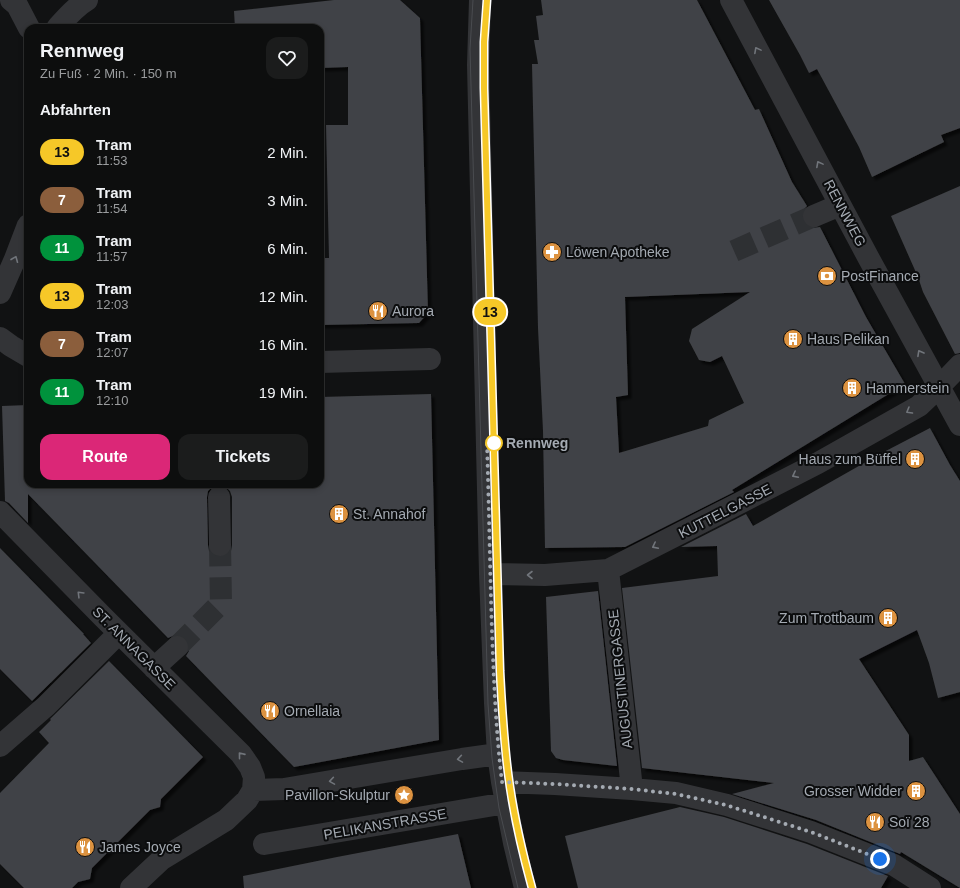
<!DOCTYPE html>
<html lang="de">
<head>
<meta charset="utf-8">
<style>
  :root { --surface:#0d0e0e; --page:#1b1c1c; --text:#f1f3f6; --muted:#9a9c9e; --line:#2d2e2e; --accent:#db2777 }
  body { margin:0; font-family:Helvetica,sans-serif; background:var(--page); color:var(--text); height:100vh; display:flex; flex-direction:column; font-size:15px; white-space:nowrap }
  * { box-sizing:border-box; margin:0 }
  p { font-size:13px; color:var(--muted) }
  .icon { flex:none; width:22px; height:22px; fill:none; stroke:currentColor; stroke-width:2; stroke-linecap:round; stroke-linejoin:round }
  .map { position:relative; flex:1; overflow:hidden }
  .side { position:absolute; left:24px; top:24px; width:300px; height:464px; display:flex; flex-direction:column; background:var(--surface); border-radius:12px; box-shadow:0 2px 6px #0003,0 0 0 1px var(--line) }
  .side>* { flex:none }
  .badge { padding:0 8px; border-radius:13px; font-size:14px; line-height:26px }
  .you { position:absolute; width:20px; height:20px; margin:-10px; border:3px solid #fff; border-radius:50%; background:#1a73e8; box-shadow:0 0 0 6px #1a73e833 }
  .map>.badge { position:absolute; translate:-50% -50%; box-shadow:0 0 0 2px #fff }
  h2 { padding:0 16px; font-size:15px; line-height:36px }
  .round { display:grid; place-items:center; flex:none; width:42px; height:42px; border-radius:12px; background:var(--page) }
  .overview { display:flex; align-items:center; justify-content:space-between; height:68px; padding:0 16px }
  h1 { font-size:19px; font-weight:800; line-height:30px }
  .button { display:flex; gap:8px; margin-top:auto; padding:8px 16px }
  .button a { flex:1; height:46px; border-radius:12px; background:var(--accent); color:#fff; font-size:16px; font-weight:800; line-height:46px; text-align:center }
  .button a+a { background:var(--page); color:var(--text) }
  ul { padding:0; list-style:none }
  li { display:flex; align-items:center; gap:12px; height:48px; padding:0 16px }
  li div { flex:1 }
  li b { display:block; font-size:15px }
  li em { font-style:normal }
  li .badge { min-width:44px; font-weight:700; text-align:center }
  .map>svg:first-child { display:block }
  .building { fill:#404246; fill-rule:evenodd; filter:url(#shadow) }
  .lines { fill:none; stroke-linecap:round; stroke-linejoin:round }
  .minor-tunnel { stroke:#2e3033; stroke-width:22; stroke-dasharray:22 11; stroke-linecap:butt }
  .minor { stroke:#333437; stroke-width:22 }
  .tram { stroke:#4a4c50; stroke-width:1 }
  .oneway { stroke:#71757b }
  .line-casing { stroke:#fff; stroke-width:9 }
  .line { stroke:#f6c828; stroke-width:6 }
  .walk { stroke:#a4aab2; stroke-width:4; stroke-dasharray:0 7.2 }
  .stop-dot { fill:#fff; stroke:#f6c828; stroke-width:2 }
  .labels { text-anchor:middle; stroke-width:4; stroke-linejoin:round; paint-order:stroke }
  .street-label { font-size:14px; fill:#a4aab2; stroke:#0c0d0e }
  .poi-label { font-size:14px; fill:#a4aab2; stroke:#0c0d0e; text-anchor:start }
  .stop-label { font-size:14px; font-weight:bold; fill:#a4aab2; stroke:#0c0d0e; text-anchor:start }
</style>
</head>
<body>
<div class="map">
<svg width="960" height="888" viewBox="0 0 960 888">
  <defs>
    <filter id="shadow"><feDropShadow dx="3.5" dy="3.5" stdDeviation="1" flood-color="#0009"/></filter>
  </defs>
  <rect width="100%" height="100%" fill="#111213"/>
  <path class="building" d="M334,0H400L420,18L428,313L419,323L320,325V258H329L326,125H348V67L320,68V28H235L234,11Z
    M541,0H697L755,110L759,109L792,182L807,206L804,209L802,214L803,221L807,226L812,228L820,227L866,317L905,384L732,490L734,492L625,547L545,548L543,431L538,328L532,64H538L534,40H539L536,16L543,15ZM750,292L692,329L689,341L699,360L710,362L722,356L744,403L709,420L708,426L619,453L616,397L628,395L625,297Z
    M769,0H960V128L941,135L944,142L872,177L859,147L817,69L809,73L800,55Z
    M960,186V353L955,354L923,292L918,277L891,216Z
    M431,394L439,740L294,767L186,656L189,651V645L186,638L181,635H175L168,638L28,494V523L9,503L5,501L2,406L28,405V484H320V397ZM218,485L225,486L230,491L232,497V545L231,551L226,556L221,557L214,556L209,551L208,545L207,497L208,491L213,486Z
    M930,428L950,465L960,481V692L938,698L929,663L917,630L859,659L909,735V761L923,757L960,814V888L901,852L900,854L816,820L732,794L774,783L642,768L622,588L718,576L717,546L681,547L746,514L753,526L880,454Z
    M0,548L84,634H83L91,643L32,701L0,669Z
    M598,591L617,766L563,760L556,758L551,751L546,597Z
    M109,661L203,757L161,799L160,807L150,810L92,868L90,879L78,882L72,888H24L0,864V793L49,743L39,732L51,720L50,719Z
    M680,807L724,817L807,844L888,876L881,888H578L565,836Z
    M458,834L471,888H244L243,876L337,857Z"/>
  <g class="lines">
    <path class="minor-tunnel" d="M734,251L814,216
      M177,647L221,603L220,545"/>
    <path class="minor" d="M11,0L17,5L29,28
      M480,0L478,65L490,574L495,703L498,754L502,782L514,843L525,888
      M731,0L868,257L960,425
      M57,28C66,18 75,7 87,0
      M814,216L840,205
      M0,293L15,259L28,225
      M0,338L11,346L28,356
      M320,362L430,359
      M219,497L220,545
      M0,512L103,617L241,754L250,767L254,777L253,790L247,800L226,820L162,859L131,888
      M608,570L632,789
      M490,574L545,575L608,570L818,463L919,406L939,387L960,365
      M154,668L177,647
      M0,746L46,706L119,633
      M502,782L555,784L632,789L676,793L727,805L811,832L894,865L930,888
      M253,790L284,789L462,759L498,754
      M264,844L506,803"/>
    <path class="tram" d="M473,0L470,49L488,704L492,758L499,808L518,888
      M487,0L485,42V88L500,671C502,710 504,748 510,787C515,821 523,855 532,888"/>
  </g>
  <defs><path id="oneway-chevron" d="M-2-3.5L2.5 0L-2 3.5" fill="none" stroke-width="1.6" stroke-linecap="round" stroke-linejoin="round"/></defs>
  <g class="oneway">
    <use href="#oneway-chevron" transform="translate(757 50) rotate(-118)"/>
    <use href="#oneway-chevron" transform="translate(819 164) rotate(-118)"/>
    <use href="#oneway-chevron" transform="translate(15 259) rotate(-68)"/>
    <use href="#oneway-chevron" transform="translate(920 353) rotate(-119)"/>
    <use href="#oneway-chevron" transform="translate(909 411) rotate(150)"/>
    <use href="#oneway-chevron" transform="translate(795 475) rotate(153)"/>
    <use href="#oneway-chevron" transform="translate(655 546) rotate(153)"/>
    <use href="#oneway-chevron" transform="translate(530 575) rotate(-180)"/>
    <use href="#oneway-chevron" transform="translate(80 594) rotate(-135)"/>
    <use href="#oneway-chevron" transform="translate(241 755) rotate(-129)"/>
    <use href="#oneway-chevron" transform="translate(460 759) rotate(171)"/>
    <use href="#oneway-chevron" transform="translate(332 781) rotate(171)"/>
  </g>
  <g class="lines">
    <g class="line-casing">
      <path id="line" d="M487,0L484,42V88L500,671C502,710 504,748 510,787C515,821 523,855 532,888"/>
    </g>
    <use href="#line" class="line"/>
    <path class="walk" d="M494,443L487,444C489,507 490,570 492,633C494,683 496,732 502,782L555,784L632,789L676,794L726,805L811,832L880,859"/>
  </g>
  <defs>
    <g id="pharmacy-disc" transform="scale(1)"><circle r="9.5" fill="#dc9240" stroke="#0c0d0e"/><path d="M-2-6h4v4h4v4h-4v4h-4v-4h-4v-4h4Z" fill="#fff"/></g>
    <g id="bank-disc" transform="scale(1)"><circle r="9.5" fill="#dc9240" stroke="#0c0d0e"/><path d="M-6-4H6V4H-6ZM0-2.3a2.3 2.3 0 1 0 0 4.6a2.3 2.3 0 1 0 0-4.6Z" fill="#fff"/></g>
    <g id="restaurant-disc" transform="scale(1)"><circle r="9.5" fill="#dc9240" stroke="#0c0d0e"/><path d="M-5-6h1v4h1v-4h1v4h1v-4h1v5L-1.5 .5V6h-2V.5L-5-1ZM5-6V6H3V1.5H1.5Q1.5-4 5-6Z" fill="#fff"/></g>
    <g id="building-disc" transform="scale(1)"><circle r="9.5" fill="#dc9240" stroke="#0c0d0e"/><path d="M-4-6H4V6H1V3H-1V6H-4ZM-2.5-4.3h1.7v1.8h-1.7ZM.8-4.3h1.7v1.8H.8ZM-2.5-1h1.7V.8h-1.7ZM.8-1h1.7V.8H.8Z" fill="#fff"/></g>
    <g id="sight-disc" transform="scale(1)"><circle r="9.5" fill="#dc9240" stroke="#0c0d0e"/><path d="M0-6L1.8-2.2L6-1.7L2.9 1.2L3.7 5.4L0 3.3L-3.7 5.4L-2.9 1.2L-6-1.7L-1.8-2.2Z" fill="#fff"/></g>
  </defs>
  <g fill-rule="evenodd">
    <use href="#pharmacy-disc" x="552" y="252"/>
    <use href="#bank-disc" x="827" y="276"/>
    <use href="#restaurant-disc" x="378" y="311"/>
    <use href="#building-disc" x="793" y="339"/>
    <use href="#building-disc" x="852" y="388"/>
    <use href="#building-disc" x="915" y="459"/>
    <use href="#building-disc" x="339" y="514"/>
    <use href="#building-disc" x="888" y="618"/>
    <use href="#restaurant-disc" x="270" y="711"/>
    <use href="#building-disc" x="916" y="791"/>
    <use href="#sight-disc" x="404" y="795"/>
    <use href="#restaurant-disc" x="875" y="822"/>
    <use href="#restaurant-disc" x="85" y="847"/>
  </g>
  <circle class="stop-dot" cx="494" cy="443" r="8"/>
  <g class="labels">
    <g class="street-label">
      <text transform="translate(845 213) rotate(62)" y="5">RENNWEG</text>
      <text transform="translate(725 511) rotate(-27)" y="5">KUTTELGASSE</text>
      <text transform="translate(134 648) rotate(45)" y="5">ST. ANNAGASSE</text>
      <text transform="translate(620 679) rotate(-96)" y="5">AUGUSTINERGASSE</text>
      <text transform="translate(385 824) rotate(-10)" y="5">PELIKANSTRASSE</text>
    </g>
    <g class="poi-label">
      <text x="566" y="257">Löwen Apotheke</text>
      <text x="841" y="281">PostFinance</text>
      <text x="392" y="316">Aurora</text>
      <text x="807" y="344">Haus Pelikan</text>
      <text x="866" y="393">Hammerstein</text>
      <text x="901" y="464" text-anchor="end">Haus zum Büffel</text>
      <text x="353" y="519">St. Annahof</text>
      <text x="874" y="623" text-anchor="end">Zum Trottbaum</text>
      <text x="284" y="716">Ornellaia</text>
      <text x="902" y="796" text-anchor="end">Grosser Widder</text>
      <text x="390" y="800" text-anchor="end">Pavillon-Skulptur</text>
      <text x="889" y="827">Soï 28</text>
      <text x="99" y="852">James Joyce</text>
    </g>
    <g class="stop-label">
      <text x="506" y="448">Rennweg</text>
    </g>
  </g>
</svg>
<div class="you" style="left:880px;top:859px"></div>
<b class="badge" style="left:490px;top:312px;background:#f6c828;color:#111">13</b>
<section class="side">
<div class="overview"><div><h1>Rennweg</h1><p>Zu Fuß · 2 Min. · 150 m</p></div><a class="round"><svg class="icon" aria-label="heart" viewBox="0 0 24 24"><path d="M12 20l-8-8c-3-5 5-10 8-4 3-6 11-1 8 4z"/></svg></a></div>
<h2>Abfahrten</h2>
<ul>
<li><span class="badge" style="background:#f6c828;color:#111">13</span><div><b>Tram</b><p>11:53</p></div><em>2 Min.</em></li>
<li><span class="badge" style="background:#8b5e3c;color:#fff">7</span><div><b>Tram</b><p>11:54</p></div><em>3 Min.</em></li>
<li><span class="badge" style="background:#00923c;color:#fff">11</span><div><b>Tram</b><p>11:57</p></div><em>6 Min.</em></li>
<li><span class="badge" style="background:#f6c828;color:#111">13</span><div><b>Tram</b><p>12:03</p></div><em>12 Min.</em></li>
<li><span class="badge" style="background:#8b5e3c;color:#fff">7</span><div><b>Tram</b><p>12:07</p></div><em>16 Min.</em></li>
<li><span class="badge" style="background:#00923c;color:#fff">11</span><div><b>Tram</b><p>12:10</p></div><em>19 Min.</em></li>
</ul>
<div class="button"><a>Route</a><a>Tickets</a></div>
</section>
</div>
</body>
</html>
